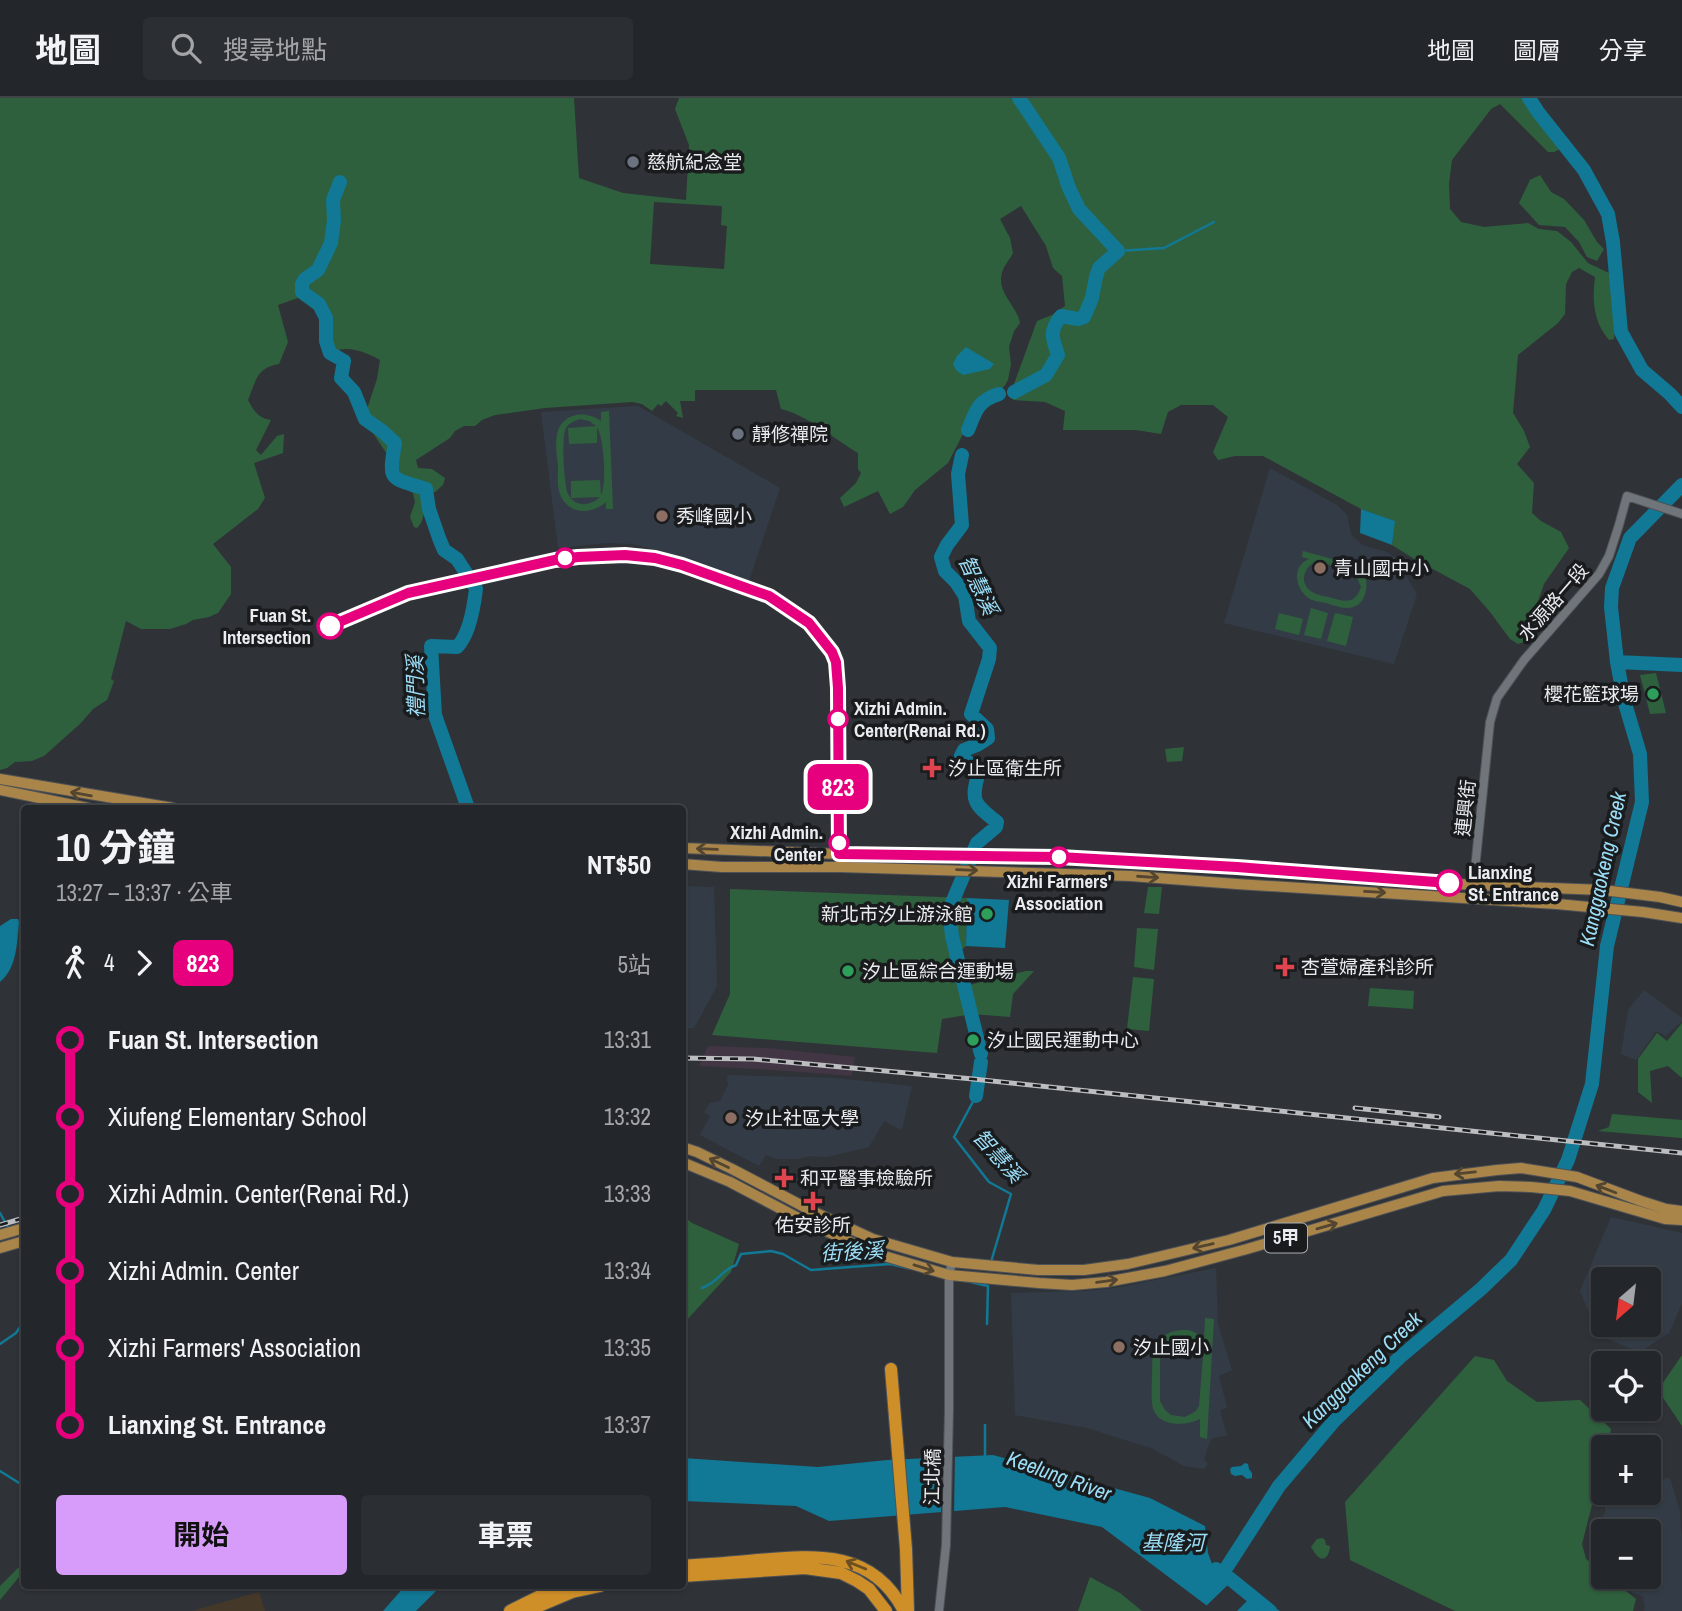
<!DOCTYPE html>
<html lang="zh-TW">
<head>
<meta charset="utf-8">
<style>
  :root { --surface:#23262a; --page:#2b2e32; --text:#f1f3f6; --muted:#a3a5a8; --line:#404347; --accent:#d79bf9 }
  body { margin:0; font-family:"Archivo Narrow","Noto Sans TC",sans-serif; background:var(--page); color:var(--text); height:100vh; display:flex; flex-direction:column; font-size:26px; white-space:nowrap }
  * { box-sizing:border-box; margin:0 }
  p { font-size:23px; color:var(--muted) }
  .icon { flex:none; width:38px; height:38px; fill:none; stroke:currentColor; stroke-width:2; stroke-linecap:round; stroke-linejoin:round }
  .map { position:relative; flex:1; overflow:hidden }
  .panel { position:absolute; left:21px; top:707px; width:665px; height:784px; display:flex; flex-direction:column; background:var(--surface); border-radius:7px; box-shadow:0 2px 5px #0004,0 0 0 2px var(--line) }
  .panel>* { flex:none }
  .badge { padding:0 14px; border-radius:10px; font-size:24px; line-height:46px }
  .needle { width:46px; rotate:208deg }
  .controls { position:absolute; left:1591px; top:1169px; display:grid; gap:14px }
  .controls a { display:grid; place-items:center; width:70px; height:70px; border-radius:7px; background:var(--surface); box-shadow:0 2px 5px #0004,0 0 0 2px var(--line); font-size:35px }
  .map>.badge { position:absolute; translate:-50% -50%; box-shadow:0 0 0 4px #fff }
  .legs { display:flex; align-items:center; gap:10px; height:77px; padding:0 35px; font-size:23px }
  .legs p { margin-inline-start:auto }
  .overview { display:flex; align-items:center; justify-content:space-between; height:119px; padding:0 35px }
  h1 { font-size:38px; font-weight:700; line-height:52px }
  .primary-button { display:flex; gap:14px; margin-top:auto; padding:14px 35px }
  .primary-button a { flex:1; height:80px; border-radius:7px; background:var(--accent); color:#111; font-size:28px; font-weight:700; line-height:80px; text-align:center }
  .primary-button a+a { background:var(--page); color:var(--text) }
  ul { padding:0 35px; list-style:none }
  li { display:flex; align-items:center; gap:24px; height:77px; font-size:26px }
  li i { display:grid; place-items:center; width:10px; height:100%; margin:0 9px; background:currentColor }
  li i::after { content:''; width:18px; height:18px; margin:-9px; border:5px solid; border-radius:50%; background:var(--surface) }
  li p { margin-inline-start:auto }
  li:first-child i { background:linear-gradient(#0000 50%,currentColor 0) }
  li:last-child i { background:linear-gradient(currentColor 50%,#0000 0) }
  header { display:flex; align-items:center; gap:42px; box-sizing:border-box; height:98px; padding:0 35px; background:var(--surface); border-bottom:2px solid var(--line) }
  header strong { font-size:33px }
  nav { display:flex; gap:38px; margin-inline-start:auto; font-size:24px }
  .search { width:490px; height:63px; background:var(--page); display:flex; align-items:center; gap:18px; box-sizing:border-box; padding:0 24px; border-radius:7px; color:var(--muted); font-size:26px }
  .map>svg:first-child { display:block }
  .commercial { fill:#423544 }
  .built { fill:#333c46; fill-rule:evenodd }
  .medical { fill:#443829 }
  .green { fill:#2f603d; fill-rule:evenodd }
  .water { fill:#117895 }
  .pier { fill:#2f3338 }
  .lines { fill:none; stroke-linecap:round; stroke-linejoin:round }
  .stream { stroke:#117895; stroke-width:2.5 }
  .river { stroke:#117895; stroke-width:14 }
  .minor-casing { stroke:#4e5155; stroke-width:10 }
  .major-casing { stroke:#4e5155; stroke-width:12 }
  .highway-casing { stroke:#4e5155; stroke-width:14 }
  .minor { stroke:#6f757a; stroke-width:8 }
  .major { stroke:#a98549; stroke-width:10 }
  .highway { stroke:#cf8f28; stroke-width:12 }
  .rail-casing { stroke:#bbbdc1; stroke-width:5 }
  .rail { stroke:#191b1d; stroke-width:2.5; stroke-dasharray:8; stroke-linecap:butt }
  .oneway { stroke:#53452f }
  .oneway2 { stroke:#6b4f22 }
  .line-1-casing { stroke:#fff; stroke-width:16 }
  .line-1 { stroke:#e6007e; stroke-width:10 }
  .worship-dot { fill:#6b7280; stroke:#191b1d; stroke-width:2.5 }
  .education-dot { fill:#8d6e63; stroke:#191b1d; stroke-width:2.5 }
  .stop-1-dot { fill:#fff; stroke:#e6007e; stroke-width:3.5 }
  .leisure-dot { fill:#2e9e5b; stroke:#191b1d; stroke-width:2.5 }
  .health-dot { fill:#e0444e; stroke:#191b1d; stroke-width:2.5 }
  .labels { text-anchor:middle; stroke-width:7; stroke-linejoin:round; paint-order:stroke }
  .shield { fill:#191b1d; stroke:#abadb0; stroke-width:2 }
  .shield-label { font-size:18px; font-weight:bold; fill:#e9ebef }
  .poi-label { font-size:19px; fill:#e9ebef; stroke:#191b1d; text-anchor:start }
  .street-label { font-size:19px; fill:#e9ebef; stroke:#191b1d }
  .stop-label { font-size:19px; font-weight:bold; fill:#e9ebef; stroke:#191b1d; text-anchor:end }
  .water-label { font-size:21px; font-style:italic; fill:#9cdef7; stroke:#191b1d }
</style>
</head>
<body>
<header>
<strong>地圖</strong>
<div class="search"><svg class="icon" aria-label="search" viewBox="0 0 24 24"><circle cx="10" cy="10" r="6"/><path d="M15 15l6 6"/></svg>搜尋地點</div>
<nav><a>地圖</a><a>圖層</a><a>分享</a></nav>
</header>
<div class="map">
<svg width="1682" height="1513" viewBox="0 0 1682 1513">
  <rect width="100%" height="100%" fill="#2f3338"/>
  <path class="commercial" d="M708,948L767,950L855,959L853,972L852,978L773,972L699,968Z"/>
  <path class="built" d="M638,308L780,390L749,483L691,461L633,446L607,445L558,450L541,314Z
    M1270,370L1337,407L1347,417L1351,436L1362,447L1387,454L1395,460L1417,496L1394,566L1224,525Z
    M683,788L714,789L717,888L694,930H683Z
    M1644,892L1682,920V923L1666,938L1656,933L1636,962L1621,956L1628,912Z
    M727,977L835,980L912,988L902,1032L884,1023L869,1049L827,1059L812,1058L797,1061H776L766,1057L759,1068L700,1037L710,1018L704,1014L710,1005L720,1003L728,987Z
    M1611,1119L1682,1135V1205L1669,1235L1640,1254L1590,1234L1591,1219L1580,1193ZM1648,1181V1227H1603V1181Z
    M1216,1170L1218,1226L1232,1272L1219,1278L1227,1309L1220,1313L1227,1337L1211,1341L1204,1361L1208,1366L1204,1371L1184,1368L1151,1350L1087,1330L1015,1317L1011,1195L1089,1193L1121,1189Z
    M1670,1380L1680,1413L1682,1442V1513H1644L1645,1509L1643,1498L1633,1495L1613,1479H1648V1433H1603V1462L1592,1440L1605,1414V1401L1610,1396L1648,1395L1649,1382Z"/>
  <path class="medical" d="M259,1494L265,1513H192Z"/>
  <path class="green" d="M0,0H574L579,80L623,95L686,102L689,47L675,11L679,0H1523L1556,44L1560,51L1554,54H1548L1500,6L1491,11L1452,62L1449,86L1450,111L1461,124L1484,129L1528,125L1539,131L1557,133L1571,144L1588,165L1609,175L1615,224L1614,241L1609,242C1593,224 1592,201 1595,179L1579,170L1572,174L1566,186L1565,216L1558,225L1518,257L1513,315L1524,333L1530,349L1517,366L1534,385L1532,415L1541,423L1561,434L1569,450L1544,486L1524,544L1518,546L1510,541L1490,514L1470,491L1416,462L1392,447L1394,423L1361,411L1263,358H1235L1218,362L1213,354L1228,319L1213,307H1181L1168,314L1161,336L1136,332H1063L1065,313L1045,304L1013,302L1014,286L1037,223L1052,217L1065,208L1062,178L1053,170L1046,148L1021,108L1000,121L1010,140L1013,155C1010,161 1003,169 1002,175C996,194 1017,208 1020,225L1014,233L1009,249L1011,266L1008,282L1005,287L991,304L977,314L963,336L948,365L915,392L903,409L890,416L878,393L844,409L840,400L856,385L861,375L858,371V355C834,341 807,317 781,311L776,292H695V303H680L683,320L676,318L678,315L666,303L661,308L658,306L652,313L642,306L632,304L545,310L495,317L482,322L475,328H464L455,333L450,340L416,362L418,370L432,371L445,380L443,387L435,394H431C421,404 428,420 417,430L414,429L410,419L415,404L413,395L392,384L388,375L387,356L373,335L367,311L377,281L380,262C370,256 356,250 344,251C338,252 333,253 326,253L321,217L298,200L278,207L288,244L279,266C256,270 256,283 248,302C254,313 258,320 271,322L256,352L261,357L277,338L284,336L283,355L254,365L265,400L258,411L213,446L231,469V496L218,515L209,519L193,522L186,526L170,531H141L126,523L111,581L114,583L107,602L93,611L81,625L44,658L32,663L15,664L7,670L0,672ZM654,104L722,108L721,127L727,128L724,171L650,166Z
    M1540,77L1551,94L1564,101L1584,122L1597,144L1604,151L1597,163L1587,159L1579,144L1565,129L1539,127L1519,105L1530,82Z
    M609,313L613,411H606V404C591,417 568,417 560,396C557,388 558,378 558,369C557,358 555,346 557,336C562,314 586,312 601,323V314ZM580,321L589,323L596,328L568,330L569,346L597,345V329C604,340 607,385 601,397L600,382L571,383V400L600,399C591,408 575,410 568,396C564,387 561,339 566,330C569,325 574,323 580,321Z
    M1303,453L1376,473L1375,478L1365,477C1369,490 1365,510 1347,510C1340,510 1333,507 1326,505C1321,504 1314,503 1310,501C1295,492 1291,468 1309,461L1302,459ZM1317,463L1355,475L1361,489C1355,508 1343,503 1328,499C1323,498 1317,497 1312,494C1298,485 1304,468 1317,463Z
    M1311,510L1328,515L1321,541L1304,537Z
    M1279,515L1303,521L1299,537L1275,531Z
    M1335,515L1353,519L1346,548L1327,543Z
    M1656,575L1666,615L1650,616L1640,577Z
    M1184,649L1182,663L1167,664L1165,651Z
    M1148,789H1162L1159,816L1144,815Z
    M730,791L967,800L966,848L960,853L969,887L1026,873H1034L1013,896L1010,919L972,916L942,921L937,955L712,937L730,896Z
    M1137,830L1158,831L1154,872L1134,869Z
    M1133,879L1154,881L1149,933L1127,931Z
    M1370,890L1414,893L1413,911L1368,908Z
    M1682,925V980L1668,968L1650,973L1652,1005L1638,994V961L1657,935L1667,943Z
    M1612,1016L1682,1022V1040L1598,1033L1609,1029Z
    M683,1118L692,1125L739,1146L731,1174L683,1226Z
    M1205,1220L1214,1221L1207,1341L1200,1339V1321C1184,1329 1154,1329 1152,1305C1151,1297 1152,1287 1152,1278C1153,1268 1151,1255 1156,1246C1162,1234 1183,1229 1194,1234C1198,1236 1200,1238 1204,1240ZM1179,1241C1192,1241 1200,1245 1203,1258L1199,1308L1196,1313L1185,1319L1171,1317L1165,1312L1160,1303V1257L1166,1245Z
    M1682,1257V1328L1658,1292Z
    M1475,1258L1494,1262L1507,1283L1537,1304L1580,1302L1611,1331L1607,1349H1603V1364L1582,1446L1586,1461L1603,1474V1479H1608L1636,1501L1633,1513H1455L1350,1462L1345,1404Z
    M1322,1440L1325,1442L1326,1447L1330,1448C1330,1453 1327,1463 1320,1460C1317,1459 1313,1452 1311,1449L1317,1441Z
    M24,1464V1473L0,1502V1488Z
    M1090,1479L1120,1495L1142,1513H1078Z"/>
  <path class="water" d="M966,249L991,264L994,266L990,271L963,277L956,272L953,266L957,258Z
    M1361,411L1395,423L1392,447L1360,435Z
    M967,800L1009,802L1005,850L966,848Z
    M11,821H18L19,824C17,845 17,870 0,884V828Z
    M993,1357L1150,1400L1205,1428L1208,1455L1215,1474L1280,1513H1214L1102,1429L1005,1409L829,1423L796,1408L683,1403V1360L818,1369L887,1362Z
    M1245,1365L1248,1366L1249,1371L1252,1375V1380L1247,1381L1242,1377L1235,1378L1231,1376L1230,1371L1232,1369L1241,1368Z
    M405,1488H441L416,1513H383Z"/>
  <path class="pier" d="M955,1355L954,1416L941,1417L942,1356Z
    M1234,1481L1256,1494L1237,1513H1209L1204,1510Z"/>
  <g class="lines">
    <path class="stream" d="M1118,153L1164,150L1214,124
      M976,998L954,1039L989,1084L1011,1096L991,1164
      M0,1115L9,1131
      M20,1148L24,1157
      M966,1183L988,1188
      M702,1190C720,1183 720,1173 736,1167L741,1156L771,1153L783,1156L811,1172L890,1166L912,1171
      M682,1201L687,1197
      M987,1226L988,1188
      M0,1246L16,1235L24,1223
      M985,1358V1327
      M0,1373L24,1388"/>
    <path class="river" d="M1529,0L1538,14L1584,72L1608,116L1613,144L1621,234L1642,272L1670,296L1682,309
      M340,84L333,102L334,122L331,145L318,172L305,181L302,186V194L319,206L326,220V243L330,255L344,263L341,280L354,294L365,321L382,333L395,345C388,385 390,379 426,391L429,411L439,440L444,452L457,461L466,475
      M1014,294L1046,277L1058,257C1052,240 1049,233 1061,218L1078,221L1084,219L1092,200L1096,179L1099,170L1118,153L1079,111L1069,90L1059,60L1019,0
      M968,332C976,313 977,303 999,296
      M962,357L958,376L962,427L947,447L941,459L945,473L956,484L965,498L969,523L990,550L989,561L971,616L987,631L988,640L977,647L964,652L961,658L979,674C970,703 974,706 997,724L996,729L977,745L949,812L952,838L981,956
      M1617,564L1682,567
      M468,710L435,617L431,548L457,549C469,537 474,508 476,491L474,487
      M976,998L981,964
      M1216,1471L1223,1475L1270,1513
      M1223,1475L1279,1388L1334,1323L1400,1259L1481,1191L1511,1162L1544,1112L1568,1062L1592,986L1607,848L1642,704L1640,656L1624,602L1617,564L1611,509L1612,490L1630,440L1682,387"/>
    <g class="minor-casing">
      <path id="minor" d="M1472,800L1490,624L1497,600L1524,562L1599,476L1609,458L1619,427L1627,398L1682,416
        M939,1513L946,1447L949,1311V1177L952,1164"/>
    </g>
    <g class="major-casing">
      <path id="major" d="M0,681L173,710
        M0,692L88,710
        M682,750L839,756L1059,759L1152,764L1473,787L1603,792L1660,799L1682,804
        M682,766L722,769H840L1131,778L1237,786L1557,806L1643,814L1682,820
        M682,1049L697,1054L734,1072L812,1113L873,1141L952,1164L1038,1172H1084L1128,1166L1229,1142L1433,1080L1497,1072L1521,1070L1577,1079L1641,1103L1666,1111L1682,1113
        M682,1064L730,1084L802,1122L874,1155L949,1177L1039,1185L1072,1187L1106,1184L1165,1173L1247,1151L1443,1093L1499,1088L1531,1089L1570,1093L1665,1121L1682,1122
        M0,1137L24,1130
        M0,1150L24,1143"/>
    </g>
    <g class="highway-casing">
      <path id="highway" d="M891,1271L906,1451L908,1513
        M682,1468C708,1466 733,1465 758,1462C817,1457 873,1452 904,1513
        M682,1478L805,1470L841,1475L857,1483L869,1491L886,1513
        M510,1513L546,1495L560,1490
        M527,1513L572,1494L600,1488"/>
    </g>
    <use href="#minor" class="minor"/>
    <use href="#major" class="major"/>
    <use href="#highway" class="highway"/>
    <g class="rail-casing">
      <path id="rail" d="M682,960L753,961L973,981L1682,1055
        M1355,1010L1439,1019
        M0,1127L24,1120"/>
    </g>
    <use href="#rail" class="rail"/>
  </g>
  <defs><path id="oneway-shaft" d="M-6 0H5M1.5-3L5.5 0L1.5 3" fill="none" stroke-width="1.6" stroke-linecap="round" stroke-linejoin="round" transform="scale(1.75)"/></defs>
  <g class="oneway">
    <use href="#oneway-shaft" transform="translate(81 696) rotate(-170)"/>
    <use href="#oneway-shaft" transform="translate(707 751) rotate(-178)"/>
    <use href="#oneway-shaft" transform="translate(967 772) rotate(2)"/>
    <use href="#oneway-shaft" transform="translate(1148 779) rotate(4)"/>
    <use href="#oneway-shaft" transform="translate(1375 794) rotate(3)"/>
    <use href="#oneway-shaft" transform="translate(719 1065) rotate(-154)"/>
    <use href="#oneway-shaft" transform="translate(1465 1075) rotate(174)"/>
    <use href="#oneway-shaft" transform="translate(1606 1091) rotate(-159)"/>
    <use href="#oneway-shaft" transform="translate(1327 1128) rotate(-16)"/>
    <use href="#oneway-shaft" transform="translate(1203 1148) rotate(167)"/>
    <use href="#oneway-shaft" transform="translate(924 1170) rotate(17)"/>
    <use href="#oneway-shaft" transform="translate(1107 1183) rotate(-8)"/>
  </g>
  <use class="oneway2" href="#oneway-shaft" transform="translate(856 1467) rotate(-158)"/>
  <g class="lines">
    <g class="line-1-casing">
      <path id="line-1" d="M330,528L408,495L555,462L578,459L625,457L655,460L682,467L769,498L809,525L832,554L836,564L838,590L839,756L1059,759L1237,769L1449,785"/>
    </g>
    <use href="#line-1" class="line-1"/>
  </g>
  <g class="worship-dot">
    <circle cx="633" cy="64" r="7"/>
    <circle cx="738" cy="336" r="7"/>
  </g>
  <g class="education-dot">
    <circle cx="662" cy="418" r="7"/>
    <circle cx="1320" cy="470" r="7"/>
    <circle cx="731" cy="1020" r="7"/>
    <circle cx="1119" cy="1249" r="7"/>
  </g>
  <g class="stop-1-dot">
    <circle cx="565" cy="460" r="9"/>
    <circle cx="330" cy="528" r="12"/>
    <circle cx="838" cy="621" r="9"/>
    <circle cx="839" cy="745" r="9"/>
    <circle cx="1059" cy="759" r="9"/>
    <circle cx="1449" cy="785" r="12"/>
  </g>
  <g class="leisure-dot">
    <circle cx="1653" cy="596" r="7"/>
    <circle cx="987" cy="816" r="7"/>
    <circle cx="848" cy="873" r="7"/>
    <circle cx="973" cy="942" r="7"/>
  </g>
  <g class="health-dot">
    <path d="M928.5 659.5h7v7h7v7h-7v7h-7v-7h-7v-7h7z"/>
    <path d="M1281.5 858.5h7v7h7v7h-7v7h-7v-7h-7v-7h7z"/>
    <path d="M780.5 1069.5h7v7h7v7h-7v7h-7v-7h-7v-7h7z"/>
    <path d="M809.5 1092.5h7v7h7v7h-7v7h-7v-7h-7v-7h7z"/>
  </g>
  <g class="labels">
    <rect class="shield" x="1265" y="1125.5" width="42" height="29" rx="5"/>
    <g class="shield-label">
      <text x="1286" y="1146">5甲</text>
    </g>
    <g class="poi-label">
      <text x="647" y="71">慈航紀念堂</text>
      <text x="752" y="343">靜修禪院</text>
      <text x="676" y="425">秀峰國小</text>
      <text x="1334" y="477">青山國中小</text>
      <text x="1639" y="603" text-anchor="end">櫻花籃球場</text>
      <text x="948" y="677">汐止區衛生所</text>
      <text x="973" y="823" text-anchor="end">新北市汐止游泳館</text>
      <text x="1301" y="876">杏萱婦產科診所</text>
      <text x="862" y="880">汐止區綜合運動場</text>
      <text x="987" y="949">汐止國民運動中心</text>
      <text x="745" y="1027">汐止社區大學</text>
      <text x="800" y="1087">和平醫事檢驗所</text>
      <text x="813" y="1134" text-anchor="middle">佑安診所</text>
      <text x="1133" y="1256">汐止國小</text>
    </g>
    <g class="street-label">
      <text transform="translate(1553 504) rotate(-49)" y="7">水源路一段</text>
      <text transform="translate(1465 710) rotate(-84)" y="7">連興街</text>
      <text transform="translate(932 1379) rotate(-89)" y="7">江北橋</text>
    </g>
    <g class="stop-label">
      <text x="311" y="524">Fuan St.<tspan x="311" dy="22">Intersection</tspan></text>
      <text x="854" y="617" text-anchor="start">Xizhi Admin.<tspan x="854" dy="22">Center(Renai Rd.)</tspan></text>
      <text x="823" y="741">Xizhi Admin.<tspan x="823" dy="22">Center</tspan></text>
      <text x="1468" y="781" text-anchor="start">Lianxing<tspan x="1468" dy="22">St. Entrance</tspan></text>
      <text x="1059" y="790" text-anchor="middle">Xizhi Farmers'<tspan x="1059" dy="22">Association</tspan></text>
    </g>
    <g class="water-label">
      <text transform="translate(978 487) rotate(65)" y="7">智慧溪</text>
      <text transform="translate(416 589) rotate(-92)" y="7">禮門溪</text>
      <text transform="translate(1603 771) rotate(-78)" y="7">Kanggaokeng Creek</text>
      <text transform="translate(998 1058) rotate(48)" y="7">智慧溪</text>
      <text transform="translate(852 1154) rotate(-3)" y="7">街後溪</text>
      <text transform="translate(1362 1272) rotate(-44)" y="7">Kanggaokeng Creek</text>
      <text transform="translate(1059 1378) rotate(20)" y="7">Keelung River</text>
      <text x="1173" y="1452">基隆河</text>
    </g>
  </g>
</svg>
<div class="controls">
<a><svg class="needle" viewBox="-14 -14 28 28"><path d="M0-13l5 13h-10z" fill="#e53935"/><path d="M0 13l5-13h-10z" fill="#a3a5a8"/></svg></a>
<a><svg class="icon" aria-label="locate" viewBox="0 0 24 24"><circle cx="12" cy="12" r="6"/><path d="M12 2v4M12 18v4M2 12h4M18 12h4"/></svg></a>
<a>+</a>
<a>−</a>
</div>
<b class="badge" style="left:838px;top:689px;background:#e6007e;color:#fff">823</b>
<section class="panel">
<div class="overview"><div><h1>10 分鐘</h1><p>13:27 – 13:37 · 公車</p></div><b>NT$50</b></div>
<div class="legs"><svg class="icon" aria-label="walk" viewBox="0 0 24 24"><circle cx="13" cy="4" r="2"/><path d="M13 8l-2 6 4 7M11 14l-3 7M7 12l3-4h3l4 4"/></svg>4<svg class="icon" aria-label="forward" viewBox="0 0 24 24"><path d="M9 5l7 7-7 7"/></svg><b class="badge" style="background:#e6007e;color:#fff">823</b><p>5站</p></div>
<ul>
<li><i style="color:#e6007e"></i><b>Fuan St. Intersection</b><p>13:31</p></li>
<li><i style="color:#e6007e"></i><span>Xiufeng Elementary School</span><p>13:32</p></li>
<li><i style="color:#e6007e"></i><span>Xizhi Admin. Center(Renai Rd.)</span><p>13:33</p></li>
<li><i style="color:#e6007e"></i><span>Xizhi Admin. Center</span><p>13:34</p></li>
<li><i style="color:#e6007e"></i><span>Xizhi Farmers' Association</span><p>13:35</p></li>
<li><i style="color:#e6007e"></i><b>Lianxing St. Entrance</b><p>13:37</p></li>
</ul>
<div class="primary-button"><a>開始</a><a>車票</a></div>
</section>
</div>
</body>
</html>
